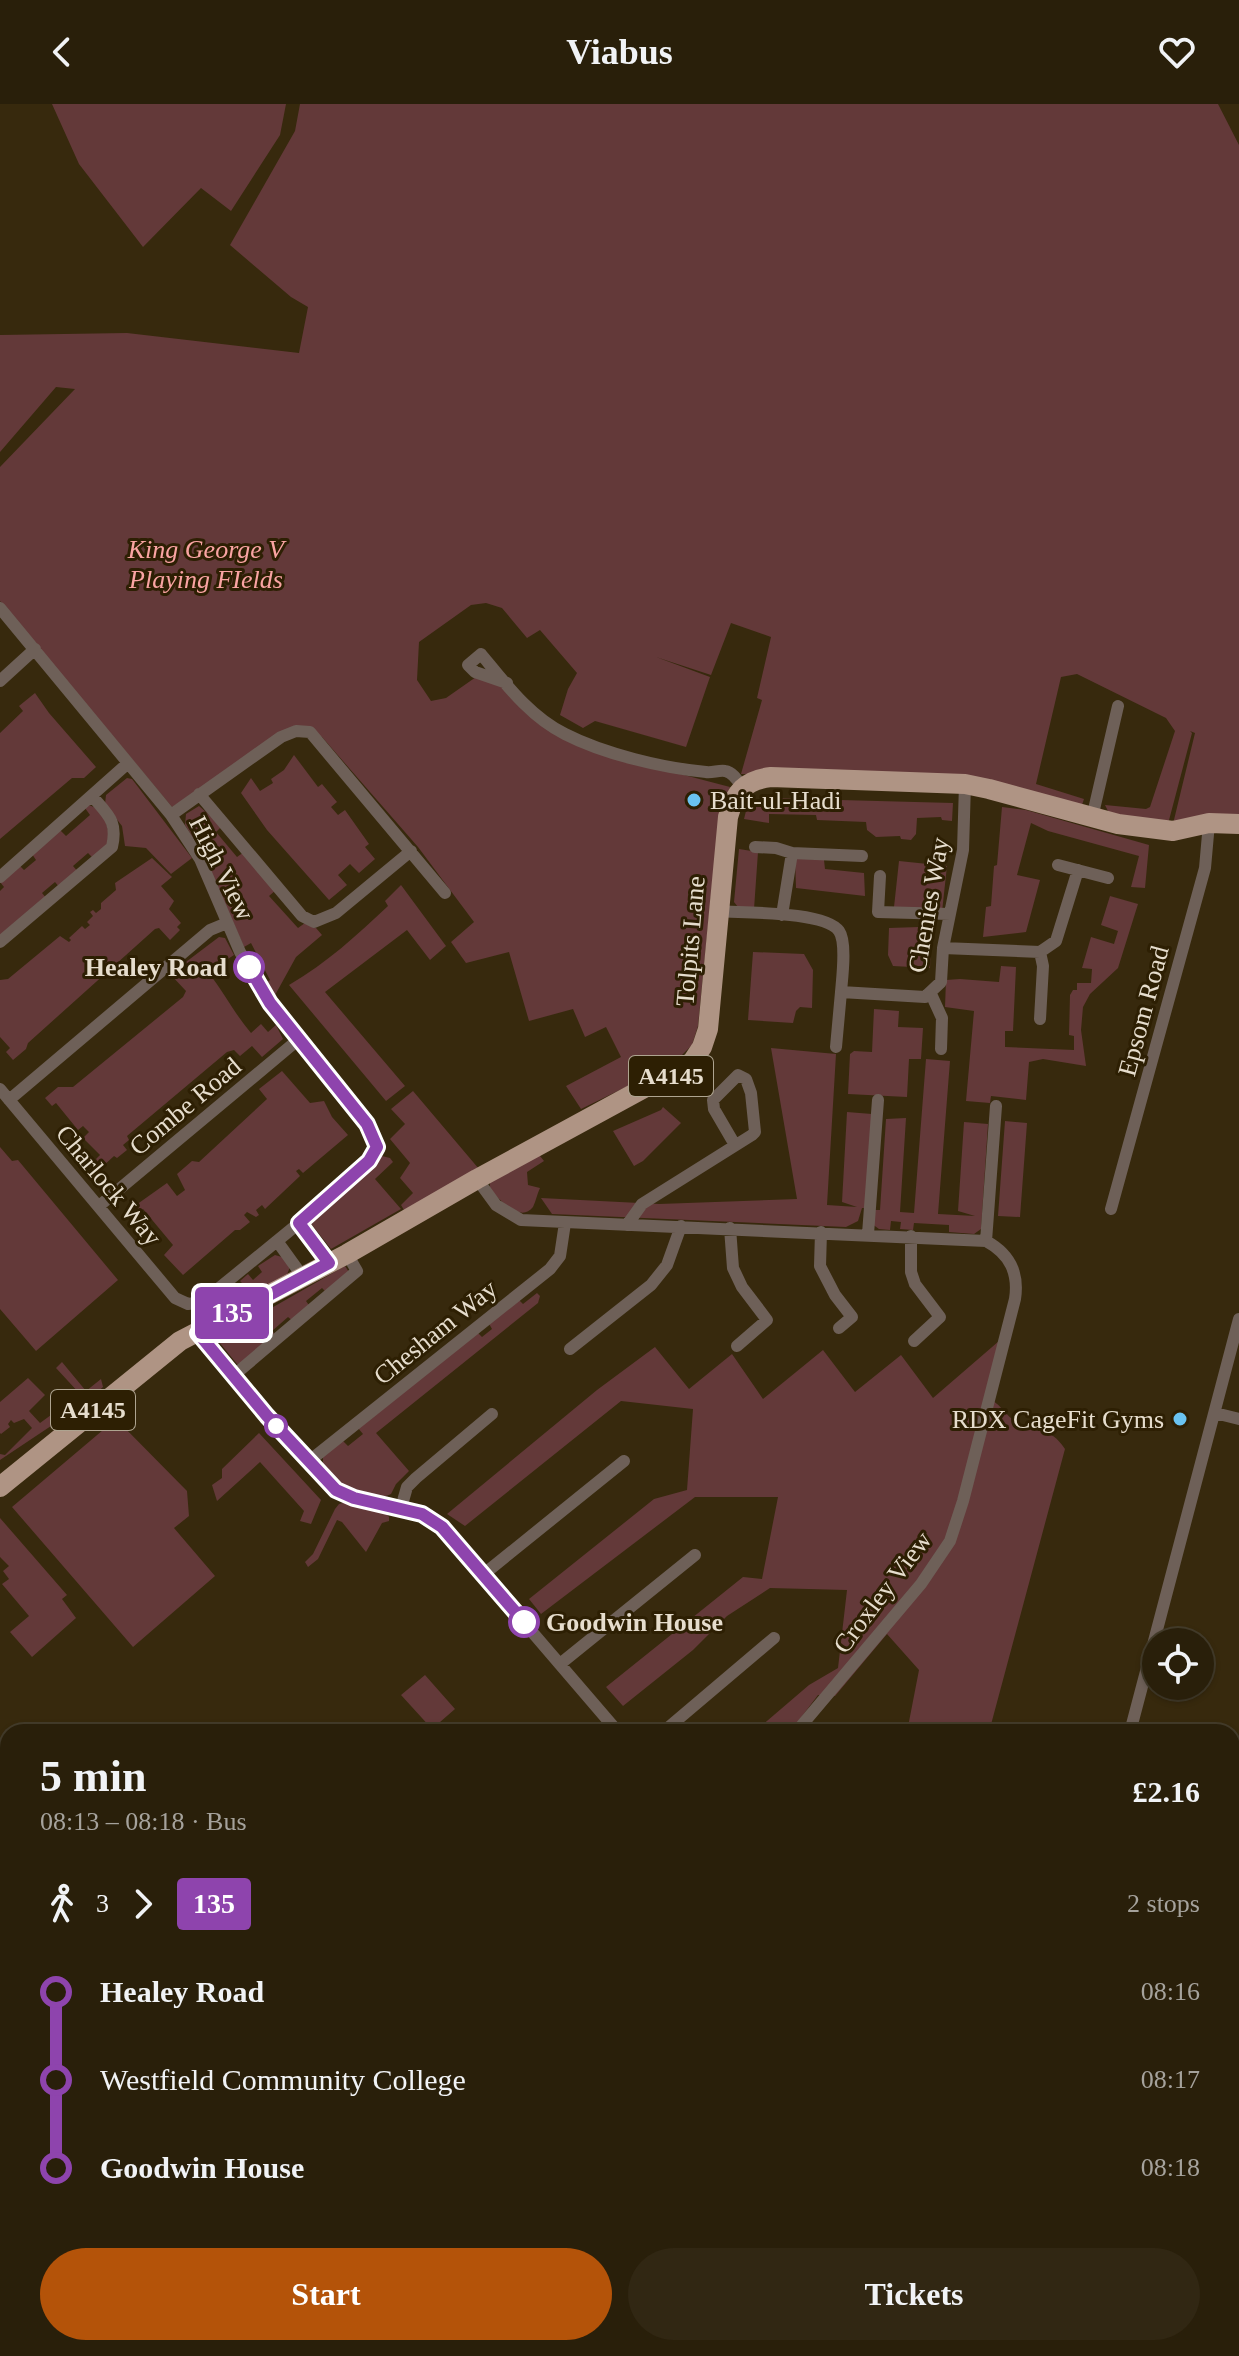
<!DOCTYPE html>
<html lang="en">
<head>
<meta charset="utf-8">
<style>
  :root { --surface:#291f0a; --page:#312713; --text:#f1f3f6; --muted:#a5a29c; --line:#453d2b; --accent:#b45309 }
  body { margin:0; font-family:"Times New Roman",serif; background:var(--page); color:var(--text); height:100vh; display:flex; flex-direction:column; font-size:30px; white-space:nowrap }
  * { box-sizing:border-box; margin:0 }
  p { font-size:26px; color:var(--muted) }
  .icon { flex:none; width:44px; height:44px; fill:none; stroke:currentColor; stroke-width:2; stroke-linecap:round; stroke-linejoin:round }
  .map { position:relative; flex:1; overflow:hidden }
  .side { position:absolute; left:0px; top:1620px; width:1240px; height:632px; display:flex; flex-direction:column; background:var(--surface); border-radius:24px 24px 0 0; box-shadow:0 2px 6px #0004,0 0 0 2px var(--line) }
  .side>* { flex:none }
  .badge { padding:0 16px; border-radius:6px; font-size:28px; line-height:52px }
  .fabs { position:absolute; left:1142px; top:1524px; display:grid; gap:16px }
  .fabs a { display:grid; place-items:center; width:72px; height:72px; border-radius:50%; background:var(--surface); box-shadow:0 2px 6px #0004,0 0 0 2px var(--line); font-size:40px }
  .map>.badge { position:absolute; translate:-50% -50%; box-shadow:0 0 0 4px #fff }
  .legs { display:flex; align-items:center; gap:12px; height:88px; padding:0 40px; font-size:26px }
  .legs p { margin-inline-start:auto }
  .overview { display:flex; align-items:center; justify-content:space-between; height:136px; padding:0 40px }
  h1 { font-size:44px; font-weight:600; line-height:60px }
  .button { display:flex; gap:16px; margin-top:auto; padding:16px 40px }
  .button a { flex:1; height:92px; border-radius:48px; background:var(--accent); color:#fff; font-size:32px; font-weight:600; line-height:92px; text-align:center }
  .button a+a { background:var(--page); color:var(--text) }
  ul { padding:0 40px; list-style:none }
  li { display:flex; align-items:center; gap:28px; height:88px; font-size:30px }
  li i { display:grid; place-items:center; width:12px; height:100%; margin:0 10px; background:currentColor }
  li i::after { content:''; width:20px; height:20px; margin:-10px; border:6px solid; border-radius:50%; background:var(--surface) }
  li p { margin-inline-start:auto }
  li:first-child i { background:linear-gradient(#0000 50%,currentColor 0) }
  li:last-child i { background:linear-gradient(currentColor 50%,#0000 0) }
  header { display:flex; justify-content:space-between; align-items:center; height:104px; padding:0 40px; background:var(--surface); font-size:36px; font-weight:600 }
  .map>svg:first-child { display:block }
  .green { fill:#633939 }
  .lines { fill:none; stroke-linecap:round; stroke-linejoin:round }
  .minor { stroke:#6e6058; stroke-width:12 }
  .tertiary { stroke:#6e6058; stroke-width:16 }
  .primary { stroke:#af9484; stroke-width:20 }
  .line-1-casing { stroke:#fff; stroke-width:18 }
  .line-1 { stroke:#8e44ad; stroke-width:12 }
  .poi-dot { fill:#6ac3f1; stroke:#2d1f03; stroke-width:3 }
  .stop-1-dot { fill:#fff; stroke:#8e44ad; stroke-width:4 }
  .labels { text-anchor:middle; stroke-width:6; stroke-linejoin:round; paint-order:stroke }
  .shield { fill:#2d1f03; stroke:#aea490; stroke-width:2 }
  .shield-label { font-size:24px; font-weight:bold; fill:#e6ddcd }
  .park-label { font-size:26px; font-style:italic; fill:#faa4a3; stroke:#2d1f03 }
  .poi-label { font-size:26px; fill:#e6ddcd; stroke:#2d1f03; text-anchor:start }
  .street-label { font-size:26px; fill:#e6ddcd; stroke:#2d1f03 }
  .stop-label { font-size:26px; font-weight:bold; fill:#e6ddcd; stroke:#2d1f03; text-anchor:end }
</style>
</head>
<body>
<header><svg class="icon" aria-label="back" viewBox="0 0 24 24"><path d="M15 5l-7 7 7 7"/></svg>Viabus<svg class="icon" aria-label="heart" viewBox="0 0 24 24"><path d="M12 20l-8-8c-3-5 5-10 8-4 3-6 11-1 8 4z"/></svg></header>
<div class="map">
<svg width="1239" height="2252" viewBox="0 0 1239 2252">
  <rect width="100%" height="100%" fill="#37290d"/>
  <path class="green" d="M52,0H286L280,31L231,107L201,84L143,143L79,60Z
    M300,0H1218L1239,41V720H1173L1195,629L1190,627L1192,629L1168,720L1110,711L1105,701L1146,705L1150,703L1175,627L1166,614L1077,570L1061,573L1036,680L1084,695L1082,701L966,673L741,670L762,596L757,594L771,533L731,519L711,571L656,553L710,573L686,643L595,617L583,624L560,611L568,585L577,569L540,526L527,534L502,504L486,499L471,501L419,538L417,576L431,597L446,594L476,573L506,583L540,619L623,655L730,683L719,712L698,922L692,941L673,960L581,1005L566,982L621,953L606,923L585,933L573,905L529,917L509,848L466,859L451,838L474,818L418,743L322,633L304,624L172,703L0,497V363L75,285L56,283L0,348V231L127,229L299,249L308,203L291,193L230,141L295,27Z
    M35,589L49,609L96,663L84,674H72L0,735V629L23,607L19,602Z
    M294,651L318,683L322,680L337,698L331,703L338,711L345,706L369,740L365,743L375,755L359,769L350,760L338,771L347,781L329,796L267,726L241,689L251,674L260,687L273,679L271,675L284,666Z
    M127,674L132,675L192,754L171,770L146,744L125,742L122,722L105,700L106,691Z
    M765,694L953,699L952,717L942,716L941,713L917,714L916,730L911,736L901,735L900,732L876,733L867,726L866,718L817,716L816,711L769,710V719L744,715L746,707Z
    M89,701L103,707L111,738L94,755L88,749L73,762L79,769L60,784L55,778L42,789L47,795L0,835V787L4,783L0,778L19,761L24,766L36,756L32,750L60,726L66,732L90,711L85,704Z
    M199,702L222,722L216,728L237,753L244,748L276,786L269,792L298,824L305,819L316,824L322,831L296,853L274,893L264,880L270,876L251,839L244,843L208,761L216,756L201,730L193,734L185,721L186,710Z
    M1002,703L1026,706L1149,741L1145,784L1131,783L1139,752L1048,727L1031,719L1017,771L1040,776L1026,828L983,833L986,803L991,802L994,762L997,761Z
    M739,745L758,748L754,805L738,803L734,798Z
    M152,754L172,773L161,782L174,797L169,805L181,819L177,823L180,826L170,836L159,824L155,825L28,939L26,945L13,956L6,948L10,944L0,933V876L8,875L60,832L69,838L71,836L69,834L82,822L85,825L90,821L87,818L93,812L90,808L93,806L96,809L101,805V799L116,786L115,779Z
    M795,754L824,756L825,765L864,769L865,792L796,784Z
    M899,757L947,762L942,808L894,803Z
    M401,781L446,842L430,856L407,826L325,888L405,982L386,997L289,881C328,858 356,832 388,802L385,797Z
    M1110,792L1138,800L1118,864L1090,890L1083,903L1081,926L1086,962L1043,955L1029,958L1026,996L991,992L990,999L966,997L974,907L945,903L946,876L960,875L999,878L1001,862L1016,863L1013,927H1005V943L1074,946V932L1069,931L1070,891L1073,886H1077V879H1091L1092,865L1082,864L1091,833L1114,840L1118,827L1101,821Z
    M919,823L922,834L931,837L930,864L893,862L888,851L889,824Z
    M219,833L225,834L234,851L208,868C224,888 234,909 251,929L261,920L268,928L276,921L283,935L262,953L252,942L240,952L234,946L227,948L127,1032L129,1036L123,1041L127,1046L117,1054L114,1052L102,1063L96,1055L100,1051L83,1034L89,1028L83,1022L78,1026L56,999L52,1002L45,994L58,983H73L183,893L186,887L170,870Z
    M753,848L804,850L813,866L812,904L800,903L796,907L793,919L748,916Z
    M874,905L899,907L898,923L923,924L921,955H909L907,993L848,990L850,950L854,947L872,948Z
    M771,944L836,950L827,1101L857,1103L842,1098L847,1008L872,1010L865,1104H862L858,1117L846,1123L552,1110L541,1094L659,1100L797,1095Z
    M926,955L950,957L938,1110L975,1112L958,1107L964,1018L988,1020L981,1125L974,1130L949,1128V1121L914,1119L913,1126L900,1125L901,1118L891,1117L890,1126L879,1125L872,1120L871,1106H880L886,1015L906,1014L900,1108L914,1109Z
    M282,967L310,999L324,997L332,1013L348,1031L303,1069L299,1065L296,1067L300,1072L265,1105L262,1101L256,1106L259,1111L256,1113L247,1108L244,1111L250,1118L240,1126H235L183,1171L164,1151L173,1141L143,1105L139,1108L136,1101L167,1079L177,1092L185,1086L177,1070L192,1057L199,1058L267,995L259,985Z
    M413,987L479,1065L404,1106L401,1101L413,1089L400,1074L410,1059L390,1035L405,1020L391,1005Z
    M663,1003L681,1019L643,1057L634,1062L613,1027L661,1006Z
    M1005,1017L1027,1019L1020,1113L998,1112Z
    M0,1043L12,1057L18,1056L118,1176L36,1247L0,1205Z
    M536,1047L544,1057L527,1068L528,1081L540,1084C537,1090 536,1097 533,1103C520,1120 498,1094 490,1085V1078Z
    M382,1052L390,1054L393,1058L375,1075L401,1105L331,1145L312,1121L308,1119Z
    M275,1151L282,1153L290,1163L286,1173L192,1224L197,1206L210,1202L230,1185L235,1190L245,1182L240,1177L248,1170L253,1176L262,1168L258,1162Z
    M345,1162L349,1168L328,1190L322,1184L306,1197L311,1204L294,1218L288,1213L272,1227L277,1232L245,1259L237,1260L219,1238L224,1231Z
    M537,1189L540,1192L538,1199L376,1329L409,1367L396,1380L391,1390C368,1401 339,1383 323,1367V1353L342,1336L348,1342L363,1330L358,1324L477,1228L482,1233L492,1225L488,1218L517,1194L523,1200Z
    M999,1237L985,1293C1001,1299 1002,1308 1015,1317C1035,1330 1050,1321 1065,1345L989,1628H907L919,1566L887,1530L835,1592L818,1591L790,1628H754L809,1581L838,1564L847,1486L770,1484L727,1512L693,1546L623,1602L606,1583L743,1473L762,1475L778,1393H695L541,1510L529,1495L654,1395L687,1386L693,1305L621,1297L465,1422L447,1410L597,1286L655,1243L689,1285L732,1250L763,1295L823,1246L855,1288L901,1251L933,1294Z
    M62,1258L86,1287L101,1275L103,1283L84,1300L0,1356V1350L5,1351L32,1324L24,1315L14,1319L11,1316L8,1320L10,1323L1,1330L0,1329V1298L28,1274L45,1291L29,1307L40,1319L80,1290L56,1264Z
    M116,1315L187,1387L189,1412L174,1424L215,1472L133,1543L12,1403Z
    M259,1329L321,1396L311,1420L300,1417L304,1407L260,1358L217,1397L212,1381L222,1374V1365Z
    M346,1398L384,1407L389,1413V1417L382,1419L366,1448L342,1418L337,1416L318,1455L308,1463L305,1458L313,1450L335,1405L339,1400Z
    M0,1414L67,1491L62,1495L76,1514L32,1553L10,1528L29,1512L2,1480L9,1475L3,1467L9,1462L0,1453Z
    M425,1571L455,1605L432,1625L401,1591Z
    M0,2002L5,2005L8,2003V2090L0,2086Z"/>
  <g class="lines">
    <path class="minor" d="M0,504L171,711L200,755L240,848L270,899L367,1020L377,1043L369,1057L299,1119L202,1198L188,1200L175,1194L0,985
      M0,577L35,545
      M507,579L475,568L468,561L481,550C505,579 530,613 565,630C604,650 663,664 706,668C712,669 719,666 725,667C733,668 738,677 742,683
      M199,690L302,812L314,818L336,809L411,747
      M171,711L281,633L296,627L310,628L445,789
      M1092,714L1118,602
      M755,743L776,744L792,749L862,752
      M1058,761L1108,774
      M880,772L878,808L950,810
      M0,773L127,660
      M718,807C743,809 825,807 839,827C847,838 842,875 841,888L925,893L941,878L943,844L963,746L965,680
      M782,811L792,749
      M0,838L112,743C118,717 108,711 92,692
      M943,844L1040,848L1056,837L1078,766
      M931,890L942,914L941,945
      M1040,915L1043,862L1040,848
      M836,943L841,888
      M9,996L210,826L227,819
      M477,1075L496,1101L521,1116L986,1137C1010,1150 1019,1169 1015,1195L963,1397L950,1437L921,1480L796,1628
      M99,1102L299,935
      M1111,1105L1205,764L1209,719
      M299,1119L329,1159
      M627,1121L642,1100L752,1031L755,1028L751,989L746,975L738,971L713,996L714,1005L735,1041
      M730,1124L733,1164L742,1183L767,1216L737,1242
      M821,1128L820,1162L835,1191L852,1213L839,1224
      M868,1130L878,996
      M911,1132V1168L915,1180L940,1213L914,1237
      M277,1137L303,1173
      M986,1137L996,1002
      M198,1229L267,1312L336,1386L354,1394L422,1410L442,1423L618,1628
      M570,1245L651,1181L667,1161L681,1122
      M233,1272L357,1167L347,1150
      M1215,1309L1239,1315
      M308,1358L550,1165L560,1152L565,1119
      M401,1404L407,1383L416,1374L492,1310
      M484,1470L624,1357
      M560,1560L695,1451
      M663,1628L774,1534
      M1130,1628L1239,1215
      M1232,1906L1239,1905
      M1232,1921L1239,1919
      M0,1959L8,1964
      M0,2142L6,2131
      M415,2244L429,2252
      M675,2244L689,2252
      M1195,2244L1200,2252
      M745,2252L748,2244
      M827,2252L830,2244
      M841,2252L844,2244"/>
    <path class="tertiary" d="M0,2127L8,2132
      M197,2244L210,2252"/>
    <path class="primary" d="M0,1383L180,1237L347,1150L477,1075L692,958L702,943L708,925L728,713C735,688 745,676 771,673L965,680L989,685L1118,720L1173,727L1209,719L1239,720"/>
  </g>
  <g class="lines">
    <g class="line-1-casing">
      <path id="line-1" d="M249,863L270,899L367,1020L377,1043L369,1057L299,1119L329,1159L198,1229L267,1312L336,1386L354,1394L422,1410L442,1423L524,1518"/>
    </g>
    <use href="#line-1" class="line-1"/>
  </g>
  <g class="poi-dot">
    <circle cx="694" cy="696" r="8"/>
    <circle cx="1180" cy="1315" r="8"/>
  </g>
  <g class="stop-1-dot">
    <circle cx="249" cy="863" r="14"/>
    <circle cx="276" cy="1322" r="10"/>
    <circle cx="524" cy="1518" r="14"/>
  </g>
  <g class="labels">
    <g class="shield">
      <rect x="629" y="952" width="84" height="40" rx="6"/>
      <rect x="51" y="1286" width="84" height="40" rx="6"/>
    </g>
    <g class="shield-label">
      <text x="671" y="980">A4145</text>
      <text x="93" y="1314">A4145</text>
    </g>
    <g class="park-label">
      <text x="206" y="454">King George V<tspan x="206" dy="30">Playing FIelds</tspan></text>
    </g>
    <g class="poi-label">
      <text x="710" y="705">Bait-ul-Hadi</text>
      <text x="1164" y="1324" text-anchor="end">RDX CageFit Gyms</text>
    </g>
    <g class="street-label">
      <text transform="translate(222 764) rotate(63)" y="9">High View</text>
      <text transform="translate(928 801) rotate(-80)" y="9">Chenies Way</text>
      <text transform="translate(690 837) rotate(-85)" y="9">Tolpits Lane</text>
      <text transform="translate(1143 907) rotate(-75)" y="9">Epsom Road</text>
      <text transform="translate(185 1002) rotate(-40)" y="9">Combe Road</text>
      <text transform="translate(109 1081) rotate(50)" y="9">Charlock Way</text>
      <text transform="translate(435 1228) rotate(-39)" y="9">Chesham Way</text>
      <text transform="translate(882 1488) rotate(-53)" y="9">Croxley View</text>
    </g>
    <g class="stop-label">
      <text x="227" y="872">Healey Road</text>
      <text x="546" y="1527" text-anchor="start">Goodwin House</text>
    </g>
  </g>
</svg>
<div class="fabs">
<a><svg class="icon" aria-label="locate" viewBox="0 0 24 24"><circle cx="12" cy="12" r="6"/><path d="M12 2v4M12 18v4M2 12h4M18 12h4"/></svg></a>
</div>
<b class="badge" style="left:232px;top:1209px;background:#8e44ad;color:#fff">135</b>
<section class="side">
<div class="overview"><div><h1>5 min</h1><p>08:13 – 08:18 · Bus</p></div><b>£2.16</b></div>
<div class="legs"><svg class="icon" aria-label="walk" viewBox="0 0 24 24"><circle cx="13" cy="4" r="2"/><path d="M13 8l-2 6 4 7M11 14l-3 7M7 12l3-4h3l4 4"/></svg>3<svg class="icon" aria-label="forward" viewBox="0 0 24 24"><path d="M9 5l7 7-7 7"/></svg><b class="badge" style="background:#8e44ad;color:#fff">135</b><p>2 stops</p></div>
<ul>
<li><i style="color:#8e44ad"></i><b>Healey Road</b><p>08:16</p></li>
<li><i style="color:#8e44ad"></i><span>Westfield Community College</span><p>08:17</p></li>
<li><i style="color:#8e44ad"></i><b>Goodwin House</b><p>08:18</p></li>
</ul>
<div class="button"><a>Start</a><a>Tickets</a></div>
</section>
</div>
</body>
</html>
